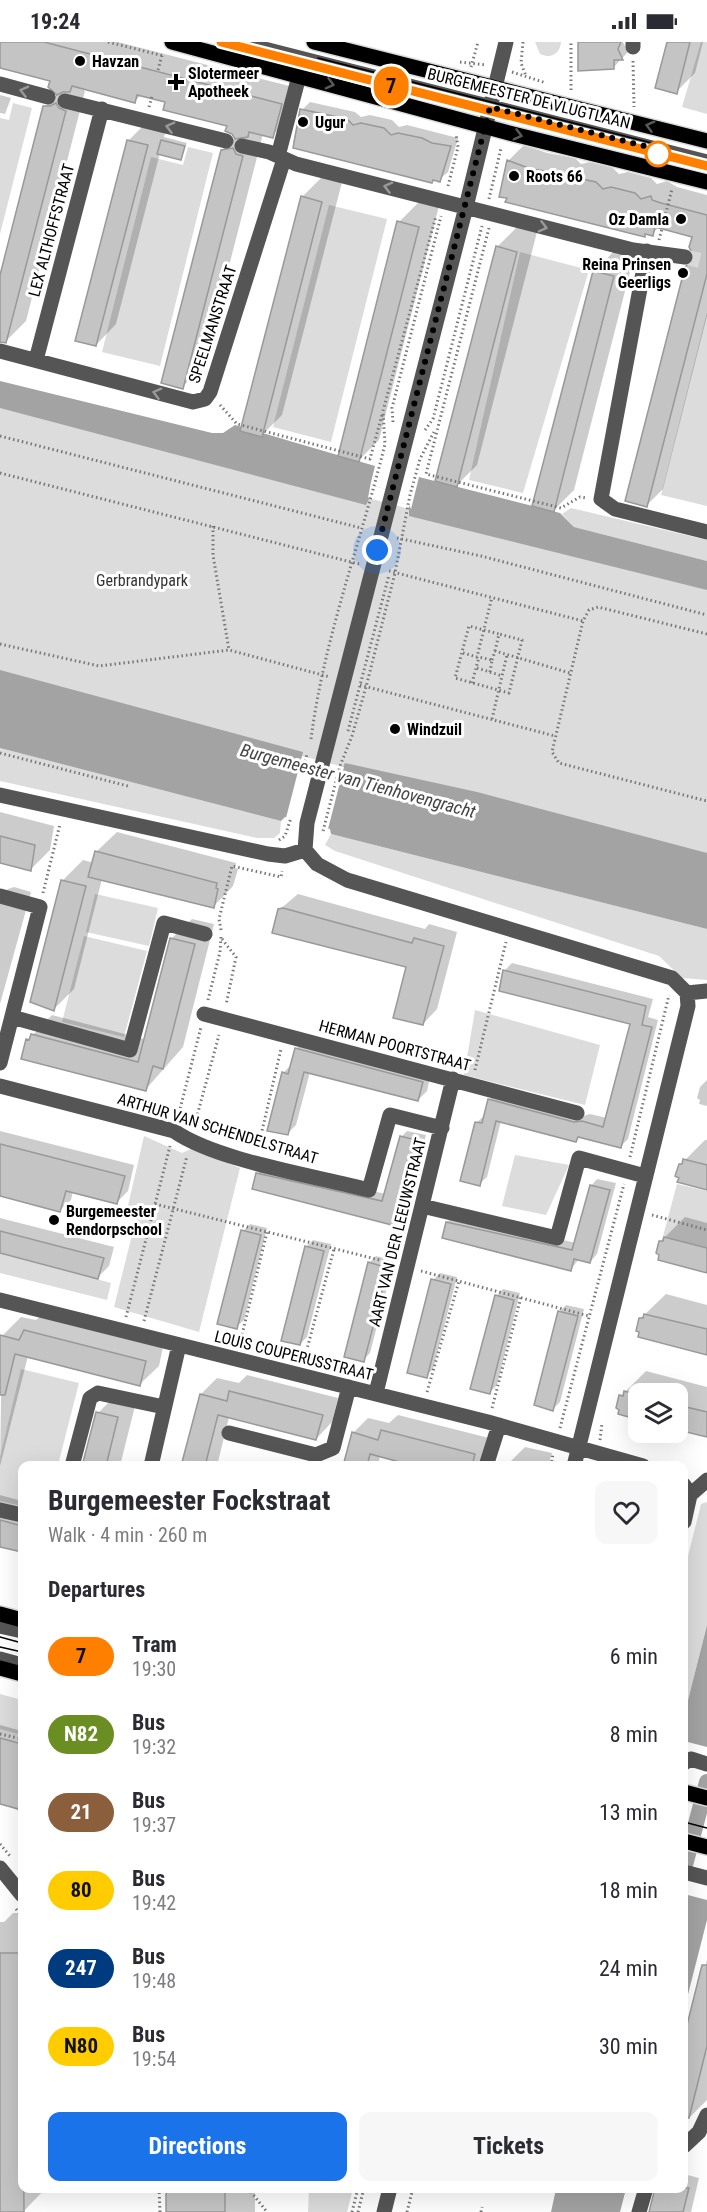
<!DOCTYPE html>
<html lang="en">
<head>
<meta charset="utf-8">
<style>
  :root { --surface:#fff; --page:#f7f7f7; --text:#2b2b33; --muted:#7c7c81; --accent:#1a73e8 }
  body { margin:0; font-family:"Roboto Condensed",sans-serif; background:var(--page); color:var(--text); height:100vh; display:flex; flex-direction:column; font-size:22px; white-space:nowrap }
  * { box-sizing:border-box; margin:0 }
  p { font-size:20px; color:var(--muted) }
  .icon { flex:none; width:33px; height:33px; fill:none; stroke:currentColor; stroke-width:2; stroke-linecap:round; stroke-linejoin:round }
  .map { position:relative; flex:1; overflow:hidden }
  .details { position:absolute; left:18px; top:1419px; width:670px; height:732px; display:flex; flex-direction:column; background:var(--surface); border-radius:12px; box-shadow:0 6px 24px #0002 }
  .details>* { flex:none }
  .badge { padding:0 12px; border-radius:20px; font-size:21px; line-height:39px }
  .fabs { position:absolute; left:628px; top:1341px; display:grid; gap:12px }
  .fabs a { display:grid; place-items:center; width:60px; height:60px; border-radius:12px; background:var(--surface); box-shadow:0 6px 24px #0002; font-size:30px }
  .you { position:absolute; width:30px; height:30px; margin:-15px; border:4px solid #fff; border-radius:50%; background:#1a73e8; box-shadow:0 0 0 9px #1a73e833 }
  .map>.badge { position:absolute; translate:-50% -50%; box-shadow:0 0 0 3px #fff }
  h2 { padding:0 30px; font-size:22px; line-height:54px }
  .round { display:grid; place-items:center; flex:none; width:63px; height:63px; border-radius:12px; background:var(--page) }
  .overview { display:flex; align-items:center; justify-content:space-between; height:102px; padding:0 30px }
  h1 { font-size:28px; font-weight:700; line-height:45px }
  .cta { display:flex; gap:12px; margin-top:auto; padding:12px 30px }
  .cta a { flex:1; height:69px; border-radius:12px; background:var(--accent); color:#fff; font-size:24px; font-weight:700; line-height:69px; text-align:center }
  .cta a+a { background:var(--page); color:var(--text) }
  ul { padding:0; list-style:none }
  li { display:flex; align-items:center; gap:18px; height:78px; padding:0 30px }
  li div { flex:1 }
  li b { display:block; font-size:22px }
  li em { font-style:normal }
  li .badge { min-width:66px; font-weight:700; text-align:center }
  .status { display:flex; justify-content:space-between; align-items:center; height:42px; padding:0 30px; background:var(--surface); direction:ltr }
  .status svg { height:16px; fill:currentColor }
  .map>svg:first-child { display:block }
  .green { fill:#dcdcdc }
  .water { fill:#a3a3a3 }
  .pier { fill:#fff }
  .shadow { fill:#0003 }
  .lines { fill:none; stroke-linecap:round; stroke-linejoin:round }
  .canal { stroke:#a3a3a3; stroke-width:16 }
  .building { fill:#c4c4c4; stroke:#999; stroke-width:1.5 }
  .minor-tunnel { stroke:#d9d9d9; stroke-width:15; stroke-dasharray:15 8; stroke-linecap:butt }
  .major-casing { stroke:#dbdbdb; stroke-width:18 }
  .path { stroke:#777; stroke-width:3; stroke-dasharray:1.5 3; stroke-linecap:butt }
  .minor { stroke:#555; stroke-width:15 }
  .major { stroke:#000; stroke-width:15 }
  .tram { stroke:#000; stroke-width:1.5 }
  .oneway { stroke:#595959 }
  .oneway2 { stroke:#999 }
  .line-casing { stroke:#fff; stroke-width:14 }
  .line { stroke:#ff7f00; stroke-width:9 }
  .walk { stroke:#000; stroke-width:6; stroke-dasharray:0 10.8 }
  .poi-dot { fill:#000; stroke:#fff; stroke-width:2 }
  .stop-dot { fill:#fff; stroke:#ff7f00; stroke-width:3 }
  .labels { text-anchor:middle; stroke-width:6; stroke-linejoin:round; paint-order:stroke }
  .poi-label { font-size:16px; font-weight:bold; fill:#000; stroke:#fff; text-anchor:start }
  .street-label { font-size:16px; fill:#000; stroke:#fff }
  .park-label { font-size:16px; fill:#333; stroke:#fff }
  .water-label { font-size:18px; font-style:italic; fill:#444; stroke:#fff }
</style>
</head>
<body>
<div class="status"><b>19:24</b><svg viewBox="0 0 49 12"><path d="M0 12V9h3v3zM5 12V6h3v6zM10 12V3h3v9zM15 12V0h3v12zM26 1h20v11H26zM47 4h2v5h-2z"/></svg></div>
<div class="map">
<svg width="707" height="2170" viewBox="0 0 707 2170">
  <rect width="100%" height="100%" fill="#fff"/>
  <path class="green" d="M535,0H561C560,12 551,17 540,12Z
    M701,0H707V72L682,65Z
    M13,61L32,66L0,192V76L9,78Z
    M188,105L213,111L160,324L102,310L151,115L183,123Z
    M329,163L387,177L331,400L273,385Z
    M520,210L589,228L523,451L469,438Z
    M707,270V464L661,453Z
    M0,358L402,465L707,539V825L0,644Z
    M571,466L707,498V519L574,485L562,472Z
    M0,706L281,779L280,791L274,796H257L0,739Z
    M331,792L707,887V938L682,936L659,914L335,809L325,803Z
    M95,852L158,866L149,904L86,890Z
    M84,894L147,909L124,995L62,980Z
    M475,968L600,1003L585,1063L464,1033Z
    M144,1094L182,1111L191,1107L240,1126L199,1290L114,1265L137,1173L127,1168Z
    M515,1113L569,1123L546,1173L502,1164Z
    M677,1142L707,1149V1209L662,1198Z
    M0,1211L111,1241L107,1258L0,1231Z
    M21,1327L79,1341L58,1423L22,1424V1464L0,1459V1415Z
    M707,1460V1583L684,1674V1530L701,1462Z
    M0,1652L22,1658V1693L0,1687Z
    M309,2147H353L347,2170H308Z"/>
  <path class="water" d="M0,339L212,391H223L235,383L375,424L371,440L374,444L411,454L415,451L419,435L560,471L574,485L707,519V548L409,474V463L371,453L366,463L0,366Z
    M0,628L303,710L302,715L343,725L345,721L477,750L707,811V887L331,792L330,787L285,775L281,779L0,706Z
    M707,1583V1705L684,1699V1674Z
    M684,1852L707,1858V1878L684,1968Z
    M556,2147V2146L626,2147L620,2170H551Z"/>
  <path class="pier" d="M371,440L374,444L410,453L415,451L411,467L409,463L371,454L368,456Z
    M302,714L344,725L328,787L286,776Z"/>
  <path class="shadow" d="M0,0H118L297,46L288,78L272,94L263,92L203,325L182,345L222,108L236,95L228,83L167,59L141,53L135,59L80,45L85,49L26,279L6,299L0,298V240L45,65L58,51L51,38L0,25Z
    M580,0H623L628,10L613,26Z
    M668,0H703L695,31L676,50Z
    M0,53L11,56L5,72L0,71Z
    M310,60L355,70L361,75L370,73L392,78L399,85L407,83L458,96L448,130L439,138L435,137L432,140L293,100L302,68Z
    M148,79L167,83L164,95L187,101L181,116L160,111L116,282L96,303L128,99Z
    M524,103L547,111L575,116L581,122L590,120L612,125L619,132L628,130L651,136L657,142L667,139L677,145L707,153V274L663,447L647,463L696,216L693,194L659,185L652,192L647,191L644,194L508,119Z
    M322,135L342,140L282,373L262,393L302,155Z
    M419,160L439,164L379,398L359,418L399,180Z
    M517,185L537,190L477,423L457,443L497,205Z
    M614,209L634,214L574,448L554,468L594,230Z
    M0,770L54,784L50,808L31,827L0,819Z
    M117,790L236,821L235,826L238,827L233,844L213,865L102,837L74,947L54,967L37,963L62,839L83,818L94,821L96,810Z
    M14,845L31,850L0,962V854L8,847Z
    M298,852L425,887L429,882L457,890L437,967L423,982L408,924L279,868Z
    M192,877L214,882L183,1005L146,1047L28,998L52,973L144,997L171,897Z
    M512,921L653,957L648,975L658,978L628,1097L620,1105L580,1094L576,1098L501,1079L487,1135L479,1142L476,1081L485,1073L489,1058L496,1051L583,1074L590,1072L607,1076L632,981L501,948L505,928Z
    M305,998L431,1031L427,1049L418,1058L310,1030L296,1083L287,1092L283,1031L293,1021L296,1007Z
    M707,1038V1064L699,1062L700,1058L697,1056L700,1045Z
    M0,1089L134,1123L128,1149L117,1160L73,1149L71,1158L60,1168L0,1153Z
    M407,1089L426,1093L411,1150L403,1156L398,1174L391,1181L257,1132L264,1125L386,1152L400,1096Z
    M705,1098H707V1147L680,1123Z
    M597,1137L616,1141L597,1212L590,1220L579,1217L571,1227L447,1180L455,1173L576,1201L590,1145Z
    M685,1175L707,1181V1229L661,1212L660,1200Z
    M0,1176L114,1205L109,1224L98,1235L0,1210Z
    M250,1182L267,1186L244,1278L236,1285L243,1189Z
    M313,1198L331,1202L307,1295L300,1302L306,1205Z
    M376,1214L394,1219L370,1311L363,1318L369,1221Z
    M440,1231L457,1235L433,1327L426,1334L433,1238Z
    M503,1247L520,1251L497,1343L490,1350L496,1254Z
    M666,1252L707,1263V1311L640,1277Z
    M566,1263L584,1267L560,1360L553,1367L559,1270Z
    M45,1270L164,1300L159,1324L139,1343L28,1314L0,1424L2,1294L21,1275L36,1278Z
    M646,1329L707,1345V1393L678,1386V1352H639V1376L621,1354Z
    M247,1333L338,1356L332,1380L316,1397L229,1375L217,1424H183L201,1352L217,1336L239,1341Z
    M118,1351L137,1356L120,1424H83L98,1371Z
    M398,1373L489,1396L480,1424H419L380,1414L378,1424H345L353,1391L368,1376L389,1381Z
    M525,1405L552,1411L549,1421L547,1424H506Z
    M0,1453L22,1459V1509L0,1503Z
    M0,1683L22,1689V1770L0,1761Z
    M13,1871H22V2146H46L23,2170H0V1880H4Z
    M707,1918V2058L687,2078L684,2077V2001Z
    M684,2132L699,2136L691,2170H651L684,2146Z
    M171,2146H255V2170H168V2150Z"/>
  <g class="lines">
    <path class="canal" d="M684,1827L707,1740"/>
  </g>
  <path class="building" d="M0,0H44L282,62L273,96L249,90L248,95L235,97L232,92L225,89L227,84L163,68L165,60L137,53L135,61L72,44L70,50H63L57,53L48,45L50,39L0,26Z
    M578,0H621L618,7L623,18H614V27L578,29Z
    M667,0H690L677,52L655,46Z
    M56,61L59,66L66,69L6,301L0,300V233L43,64H50Z
    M300,67L347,77L353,83L361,81L384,86L391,93L398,91L422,96L432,101L451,104L440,140L433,138L432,141L293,106Z
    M127,98L148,103L96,304L75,299Z
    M161,98L185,104L181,118L157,112Z
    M233,106L236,112L243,114L183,347L161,341L221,108Z
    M507,118L531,127L559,131L565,137L573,135L596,140L603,147L611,145L635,151L641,157L651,154L652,158L661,161L707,173V232L647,465L625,459L685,225L695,217L689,205L692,195L655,185L653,194L645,192V195L505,160L507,156L499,155Z
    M301,154L322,160L262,395L240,389Z
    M397,179L419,185L359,420L338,414Z
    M496,204L517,210L457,445L435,439Z
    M593,229L614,234L554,470L532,464Z
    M0,794L35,803L31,829L0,821Z
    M95,809L217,841L216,846L218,847L214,866L88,835Z
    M61,838L86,844L54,969L30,960Z
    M283,866L412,901L414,896L444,904L423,983L393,976L406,925L272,891L278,867Z
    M170,896L195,902L163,1027L153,1024L146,1049L21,1017L26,997L29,998L31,992L138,1020Z
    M503,928L646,964L642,983L652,985L621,1106L578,1095L576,1100L496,1079L480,1144L460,1139L475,1080L482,1081L488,1057L574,1080L582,1079L603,1085L630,982L499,949Z
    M295,1006L423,1040L418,1059L304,1030L288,1093L267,1089L282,1030L288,1032Z
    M400,1094L420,1099L405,1158L398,1156L392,1183L252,1147L256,1131L382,1159Z
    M0,1102L125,1134L117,1162L66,1149L60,1170L0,1154Z
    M683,1117L707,1123V1148L677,1140L679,1136L675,1134L679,1122H682Z
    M590,1143L610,1148L590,1221L574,1217L571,1229L442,1196L446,1180L572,1208Z
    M241,1188L261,1193L237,1287L217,1282Z
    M0,1189L104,1216L98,1237L0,1211Z
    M664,1195L707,1206V1231L658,1218L659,1213L656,1211L659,1199H663Z
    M305,1204L324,1209L300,1303L281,1299Z
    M368,1220L388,1226L364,1320L344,1315Z
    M431,1237L451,1242L427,1336L407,1331Z
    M495,1253L514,1258L490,1352L470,1347Z
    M558,1269L578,1274L553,1369L534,1363Z
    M644,1272L707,1287V1313L638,1295L639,1290L636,1289L639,1276H643Z
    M24,1288L146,1319L140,1344L15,1312L5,1353H0V1293L19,1298Z
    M229,1349L323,1373L316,1398L218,1373L205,1424H181L200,1352L227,1359Z
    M624,1349L639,1353V1378L618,1372L619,1368L616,1366L619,1353L623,1354Z
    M678,1363L707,1370V1395L678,1388Z
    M96,1370L118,1375L106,1424H82Z
    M381,1388L475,1412L472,1424H414L370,1412L367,1424H343L352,1390L378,1398Z
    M0,1478L22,1484V1510L0,1505Z
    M0,1696L22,1702V1768L0,1762Z
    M0,1911H22L24,2170H0Z
    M702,1923H707V2004L689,2076L684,2075V1995Z
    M180,2146H210V2150H225V2170H166V2149H180Z
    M655,2146H689L683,2170H649Z"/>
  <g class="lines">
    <path class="minor-tunnel" d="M685,215L707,220"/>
    <g class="major-casing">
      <path id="major" d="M172,0L513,92L707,140
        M314,0L707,99
        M0,1572L22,1578
        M0,1626L22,1632
        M684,1750L707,1756
        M684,1799L707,1805"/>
    </g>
    <path class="path" d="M108,0L164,14
      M523,0L521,21L526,34
      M633,19L634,65
      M460,20L486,23
      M471,25L478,0
      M158,28L162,13
      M512,30L546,41
      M571,48V0
      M149,65L152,55
      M448,144L458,105L456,92
      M489,157L501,106
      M489,186L426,432L561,466L580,455L586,456
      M659,198L672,147
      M220,363L237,382L370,417L382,373
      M393,380L392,366L441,174
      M425,388L433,377L482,184
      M0,394L361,486
      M0,431L359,522
      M213,484V513L229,608
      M397,496L481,514L707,573
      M389,529L583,579
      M707,592L598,565L589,568L583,579L552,710L559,721L707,759
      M0,602L99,624L229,608L330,635
      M495,609L499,592L469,584L455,636L509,651L522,598L499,592
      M463,611L477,615L492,555
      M492,618L495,609L570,631
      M477,626L490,630L492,618L479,615
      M490,630L502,634L507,613
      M472,641L479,615
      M360,643L555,694
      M492,677L502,634
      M348,689L389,533
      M311,697C324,596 361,500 385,402L383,369L436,174
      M0,711L128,744
      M303,728L307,712
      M323,789L340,724L352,694L366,645L395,531L410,453L420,417L434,390
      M279,798L285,794L291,776
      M43,851L60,782
      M221,888L219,877L232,824L281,835L282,829
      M222,897L236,915L226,963
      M208,958L220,910L221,895
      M475,1028L506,900
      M178,1075L201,985
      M194,1085L219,993
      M258,1106L281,1007
      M630,1115L669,953
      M155,1162L392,1221
      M652,1173L707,1188
      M421,1229L589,1274
      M126,1275L170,1104
      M144,1279L187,1114
      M240,1301L267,1190
      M304,1318L334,1207
      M427,1350L459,1239
      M492,1366L521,1255
      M560,1386L624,1142
      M600,1398L602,1381
      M551,1424L553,1412
      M0,1692L22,1697
      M0,1802L10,1814
      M16,1867L22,1875
      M159,2146L160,2170
      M248,2146L267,2170
      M352,2170L358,2146
      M358,2170L364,2146
      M407,2170L413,2146
      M481,2170L482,2165"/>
    <path class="minor" d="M237,0L707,120
      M506,0L466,165L307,781L305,808L317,822L347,838L672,936L687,951
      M633,5V0
      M0,42L48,55
      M65,59L226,99
      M242,104L269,110L296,122L633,208L685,215
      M278,114L299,34
      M647,209L601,457L615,467L707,490
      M0,309L193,360L205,357L210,350L284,117
      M36,318L102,67
      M0,753L268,812L285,814L305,808
      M0,854L40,865L0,1021
      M687,951L707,949
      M204,972L577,1071
      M12,975L130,1008L164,881L205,892
      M0,1044L174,1089C217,1119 316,1134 369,1148L390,1073L442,1086
      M422,1164L557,1196L579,1116L645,1134
      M0,1258L488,1380L643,1424
      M376,1351L453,1037
      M229,1391L316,1413L333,1406L349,1345
      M72,1424L90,1356L98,1351L164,1365
      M151,1424L179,1303
      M486,1424L499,1383
      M574,1424L688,964L687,951
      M684,1443L690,1453L684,1480
      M690,1453L707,1438
      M0,1468L22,1473
      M0,1584L22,1589
      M0,1617L22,1623
      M684,1721L691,1717L707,1722
      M0,1826L22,1853
      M684,1830L707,1836
      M684,2104L699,2090L707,2073
      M384,2170L390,2146
      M639,2170L646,2146"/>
    <use href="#major" class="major"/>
    <path class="tram" d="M221,0L707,124
      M318,16L652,101
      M0,1595L22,1601
      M0,1605L22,1610
      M684,1780L707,1786"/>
  </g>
  <defs><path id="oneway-chevron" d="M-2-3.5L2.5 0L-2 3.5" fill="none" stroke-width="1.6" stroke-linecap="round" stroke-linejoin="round" transform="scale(1.5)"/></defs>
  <g class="oneway">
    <use href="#oneway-chevron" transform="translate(330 42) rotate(15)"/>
    <use href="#oneway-chevron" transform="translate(650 84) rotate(-165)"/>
    <use href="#oneway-chevron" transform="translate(518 93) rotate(15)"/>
  </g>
  <g class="oneway2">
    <use href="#oneway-chevron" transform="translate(24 49) rotate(-166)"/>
    <use href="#oneway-chevron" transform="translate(170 85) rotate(-165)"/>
    <use href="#oneway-chevron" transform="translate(388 145) rotate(-166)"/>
    <use href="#oneway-chevron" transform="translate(543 185) rotate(14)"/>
    <use href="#oneway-chevron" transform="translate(157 351) rotate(-165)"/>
  </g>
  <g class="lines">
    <g class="line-casing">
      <path id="line" d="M221,0L707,124"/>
    </g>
    <use href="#line" class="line"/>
    <path class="walk" d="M377,508L490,65L660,108L658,112"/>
  </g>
  <g class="poi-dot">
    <circle cx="80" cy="19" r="6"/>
    <path d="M173 31h6v6h6v6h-6v6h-6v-6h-6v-6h6z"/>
    <circle cx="303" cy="80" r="6"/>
    <circle cx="514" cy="134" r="6"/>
    <circle cx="681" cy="177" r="6"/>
    <circle cx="683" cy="231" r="6"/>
    <circle cx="395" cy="687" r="6"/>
    <circle cx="54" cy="1178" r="6"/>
  </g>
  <circle class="stop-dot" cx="658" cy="112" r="12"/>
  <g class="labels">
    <g class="poi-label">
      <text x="92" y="25">Havzan</text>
      <text x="188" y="37">Slotermeer<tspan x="188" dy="18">Apotheek</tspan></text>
      <text x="315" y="86">Ugur</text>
      <text x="526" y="140">Roots 66</text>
      <text x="669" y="183" text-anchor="end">Oz Damla</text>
      <text x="671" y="228" text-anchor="end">Reina Prinsen<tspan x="671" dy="18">Geerligs</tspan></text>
      <text x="407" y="693">Windzuil</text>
      <text x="66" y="1175">Burgemeester<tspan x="66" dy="18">Rendorpschool</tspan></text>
    </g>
    <g class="street-label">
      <text transform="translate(529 56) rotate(14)" y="6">BURGEMEESTER DE VLUGTLAAN</text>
      <text transform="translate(51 188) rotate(-75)" y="6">LEX ALTHOFFSTRAAT</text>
      <text transform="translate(212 282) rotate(-72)" y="6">SPEELMANSTRAAT</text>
      <text transform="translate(395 1003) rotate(15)" y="6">HERMAN POORTSTRAAT</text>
      <text transform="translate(218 1086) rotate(17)" y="6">ARTHUR VAN SCHENDELSTRAAT</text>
      <text transform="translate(397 1190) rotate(-76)" y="6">AART VAN DER LEEUWSTRAAT</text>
      <text transform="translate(294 1313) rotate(14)" y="6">LOUIS COUPERUSSTRAAT</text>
    </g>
    <g class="park-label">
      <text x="142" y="544">Gerbrandypark</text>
    </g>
    <g class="water-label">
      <text transform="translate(358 739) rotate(15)" y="6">Burgemeester van Tienhovengracht</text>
    </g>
  </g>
</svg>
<div class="fabs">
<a><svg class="icon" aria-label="layers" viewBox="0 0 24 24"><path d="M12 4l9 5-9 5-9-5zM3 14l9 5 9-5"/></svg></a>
</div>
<div class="you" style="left:377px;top:508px"></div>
<b class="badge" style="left:391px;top:44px;background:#ff7f00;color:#111">7</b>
<section class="details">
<div class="overview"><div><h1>Burgemeester Fockstraat</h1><p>Walk · 4 min · 260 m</p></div><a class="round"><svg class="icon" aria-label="heart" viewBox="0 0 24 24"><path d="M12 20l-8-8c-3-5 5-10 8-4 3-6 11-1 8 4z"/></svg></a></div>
<h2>Departures</h2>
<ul>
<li><span class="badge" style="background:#ff7f00;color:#111">7</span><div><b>Tram</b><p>19:30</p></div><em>6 min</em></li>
<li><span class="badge" style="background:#6b8e23;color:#fff">N82</span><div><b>Bus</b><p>19:32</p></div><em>8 min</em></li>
<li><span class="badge" style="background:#8b5e3c;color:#fff">21</span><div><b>Bus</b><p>19:37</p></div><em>13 min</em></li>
<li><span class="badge" style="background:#fc0;color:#111">80</span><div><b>Bus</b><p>19:42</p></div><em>18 min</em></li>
<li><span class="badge" style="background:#003b80;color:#fff">247</span><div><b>Bus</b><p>19:48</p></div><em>24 min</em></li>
<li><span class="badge" style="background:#fc0;color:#111">N80</span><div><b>Bus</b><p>19:54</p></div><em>30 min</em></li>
</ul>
<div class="cta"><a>Directions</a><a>Tickets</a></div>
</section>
</div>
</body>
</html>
